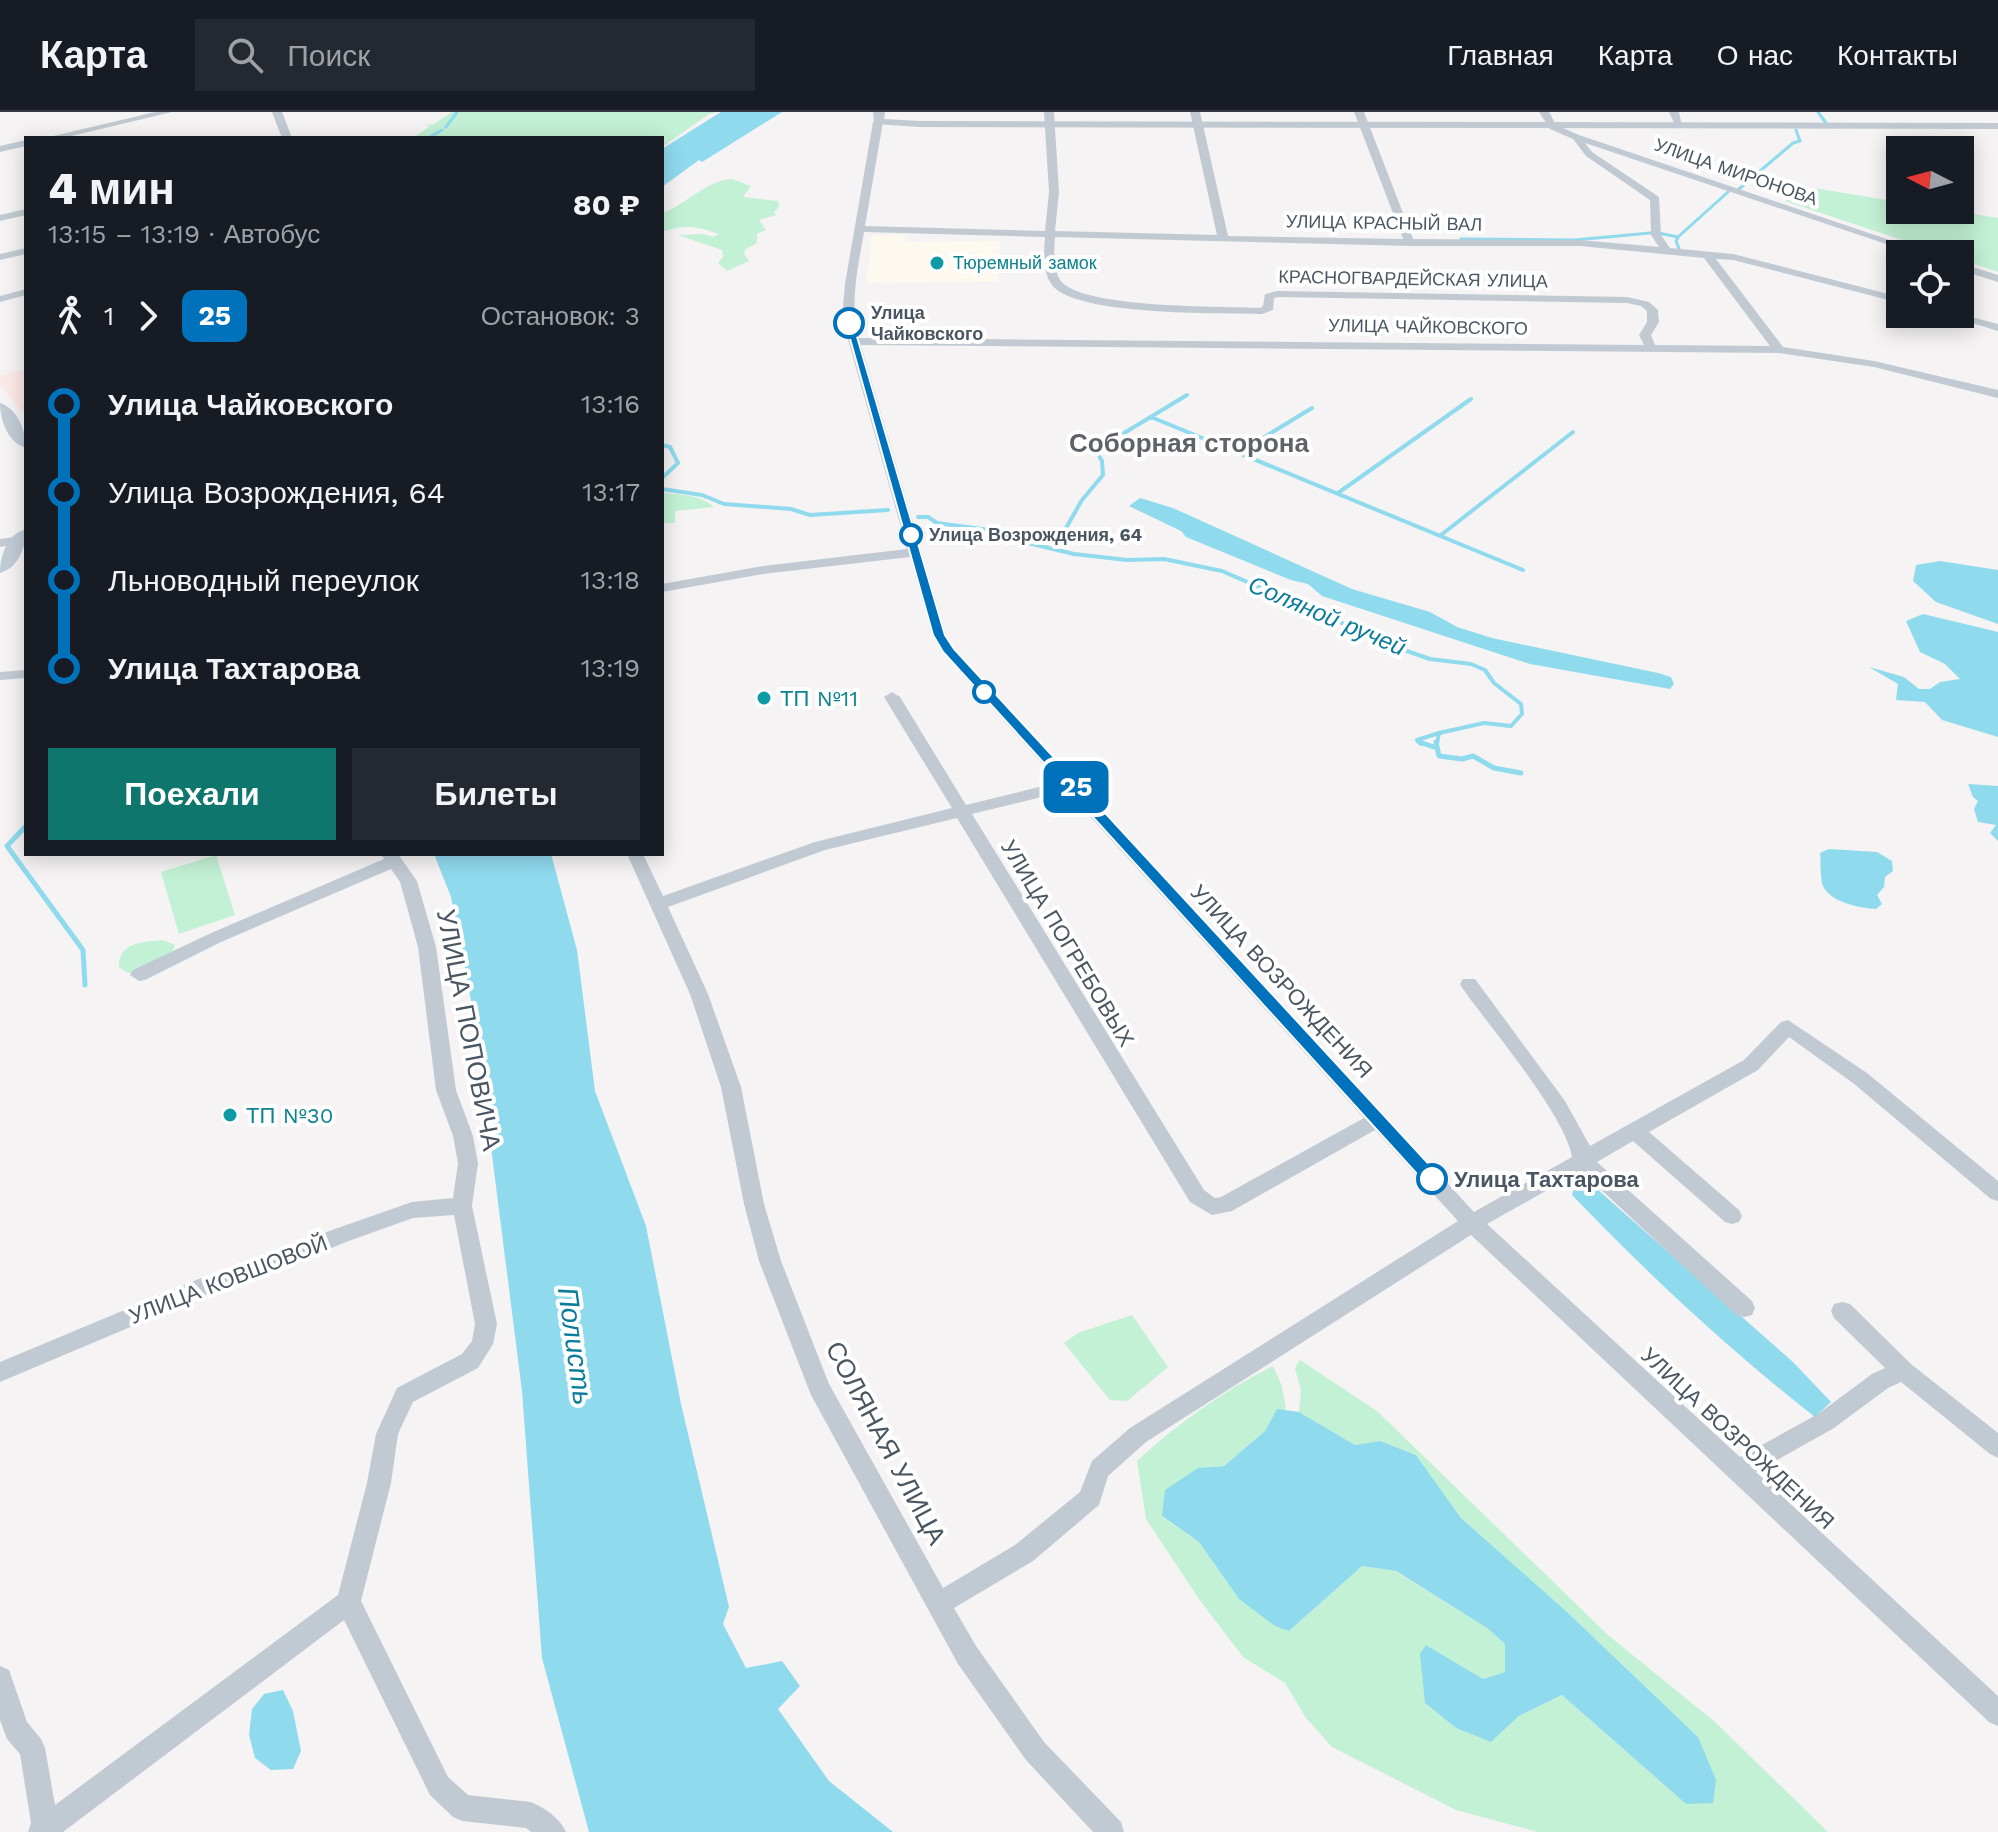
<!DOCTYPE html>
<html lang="ru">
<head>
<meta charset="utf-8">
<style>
  :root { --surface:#171b24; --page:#242831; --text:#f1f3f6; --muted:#9ea1a6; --line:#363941; --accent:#0f766e }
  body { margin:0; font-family:"Work Sans",sans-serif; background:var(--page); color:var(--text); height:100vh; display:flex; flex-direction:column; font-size:30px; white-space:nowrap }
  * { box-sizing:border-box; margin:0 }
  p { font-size:26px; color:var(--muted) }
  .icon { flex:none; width:44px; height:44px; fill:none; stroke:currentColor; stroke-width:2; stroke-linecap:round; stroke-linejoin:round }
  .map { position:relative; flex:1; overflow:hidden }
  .details { position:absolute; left:24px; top:24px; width:640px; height:720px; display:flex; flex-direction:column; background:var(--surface); border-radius:0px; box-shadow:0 4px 20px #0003 }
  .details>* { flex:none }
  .badge { padding:0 16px; border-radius:12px; font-size:28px; line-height:52px }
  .needle { width:52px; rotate:276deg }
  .fabs { position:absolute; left:1886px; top:24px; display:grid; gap:16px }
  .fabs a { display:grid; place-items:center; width:88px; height:88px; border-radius:0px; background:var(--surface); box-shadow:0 4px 20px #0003; font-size:40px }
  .map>.badge { position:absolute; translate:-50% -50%; box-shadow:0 0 0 4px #fff }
  .legs { display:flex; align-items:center; gap:12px; height:88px; padding:0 24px; font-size:26px }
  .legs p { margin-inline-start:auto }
  .headline { display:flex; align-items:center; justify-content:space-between; height:136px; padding:0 24px }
  h1 { font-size:44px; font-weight:800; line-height:60px }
  .action { display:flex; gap:16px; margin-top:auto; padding:16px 24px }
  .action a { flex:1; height:92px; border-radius:0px; background:var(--accent); color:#fff; font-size:32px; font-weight:800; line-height:92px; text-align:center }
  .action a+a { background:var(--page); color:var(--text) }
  ul { padding:0 24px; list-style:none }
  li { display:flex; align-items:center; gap:28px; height:88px; font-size:30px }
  li i { display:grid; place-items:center; width:12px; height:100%; margin:0 10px; background:currentColor }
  li i::after { content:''; width:20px; height:20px; margin:-10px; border:6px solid; border-radius:50%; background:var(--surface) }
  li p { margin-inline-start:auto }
  li:first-child i { background:linear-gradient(#0000 50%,currentColor 0) }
  li:last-child i { background:linear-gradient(currentColor 50%,#0000 0) }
  header { display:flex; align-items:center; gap:48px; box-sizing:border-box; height:112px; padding:0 40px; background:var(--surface); border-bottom:2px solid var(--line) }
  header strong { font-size:38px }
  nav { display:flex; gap:44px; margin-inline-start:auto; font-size:28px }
  .search { width:560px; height:72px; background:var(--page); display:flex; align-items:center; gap:20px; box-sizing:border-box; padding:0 28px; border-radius:0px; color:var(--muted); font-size:30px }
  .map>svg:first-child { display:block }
  .commercial { fill:#fdf9ef }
  .medical { fill:#fce8e6 }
  .green { fill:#c3f1d5 }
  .water { fill:#90daee }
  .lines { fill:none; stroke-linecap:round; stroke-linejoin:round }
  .stream-far2 { stroke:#90daee; stroke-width:3 }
  .stream-far1 { stroke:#90daee; stroke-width:4 }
  .stream { stroke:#90daee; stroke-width:5 }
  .minor { fill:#c1cad2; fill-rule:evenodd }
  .tertiary { fill:#c1cad2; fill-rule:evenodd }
  .secondary { fill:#c1cbd6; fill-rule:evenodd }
  .line-1 { fill:#0072bc; stroke:#fff; stroke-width:2 }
  .culture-dot { fill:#0f9aa8; stroke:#fff; stroke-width:3 }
  .stop-1-dot { fill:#fff; stroke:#0072bc; stroke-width:4 }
  .labels { text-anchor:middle; stroke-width:8; stroke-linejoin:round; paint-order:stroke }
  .far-street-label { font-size:18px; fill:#4a5661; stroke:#fff }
  .far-culture-label { font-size:18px; fill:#0d838f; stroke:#fff; text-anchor:start }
  .far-stop-label { font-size:18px; font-weight:bold; fill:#4a5661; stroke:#fff; text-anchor:start }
  .culture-label { font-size:22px; fill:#0d838f; stroke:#fff; text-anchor:start }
  .street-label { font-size:22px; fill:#4a5661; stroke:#fff }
  .stop-label { font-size:22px; font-weight:bold; fill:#4a5661; stroke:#fff; text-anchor:start }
  .water-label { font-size:24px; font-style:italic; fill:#0c7c9b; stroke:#fff }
  .far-district-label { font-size:26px; font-weight:bold; fill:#5f6368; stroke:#fff }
  .near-street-label { font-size:26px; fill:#4a5661; stroke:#fff }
  .near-water-label { font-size:28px; font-style:italic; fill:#0c7c9b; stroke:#fff }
</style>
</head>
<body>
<header>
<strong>Карта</strong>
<div class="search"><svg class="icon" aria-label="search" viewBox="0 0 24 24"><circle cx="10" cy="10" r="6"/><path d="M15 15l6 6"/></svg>Поиск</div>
<nav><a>Главная</a><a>Карта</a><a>О нас</a><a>Контакты</a></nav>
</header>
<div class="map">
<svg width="1998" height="1720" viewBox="0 0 1998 1720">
  <rect width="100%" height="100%" fill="#f5f3f3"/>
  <path class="commercial" d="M872,123H904L905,130L1000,129L998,170L866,171Z"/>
  <path class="medical" d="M26,257V305L0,272V264Z"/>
  <path class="green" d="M452,0H718L709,2L662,35V26H413L430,14L424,12L432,13Z
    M732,67L751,74L743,85L778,89L779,95L774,100L776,103L759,108L766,118L757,122V131L746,137L744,142L749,149L727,159L718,151L723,145L722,138L678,123L703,122L713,125L719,122C697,114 684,112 662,120V101C688,92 704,69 732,67Z
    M1814,76L1886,88L1891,101L1968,107V101L1998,106V160L1960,147V142H1944L1785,89L1803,78Z
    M662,381C682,383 699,382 714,395L675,399V411H662Z
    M216,743L235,803L179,822L161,760Z
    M163,828L175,833L172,840L134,861H128L119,855C118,830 144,830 163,828Z
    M1132,1203L1168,1255L1127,1289L1110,1288L1064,1231L1078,1221Z
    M1300,1248L1377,1299L1608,1523L1715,1610L1828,1720H1538L1456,1698L1332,1635L1306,1606L1285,1571L1243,1545L1199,1487L1146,1407L1137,1349C1177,1312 1223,1279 1273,1254L1282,1274L1286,1298H1277L1265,1319L1224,1354L1198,1356L1162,1405L1199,1430L1239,1487L1289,1519L1362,1454L1395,1459L1487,1516L1505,1532V1560L1483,1567L1426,1533L1425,1591L1456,1616L1491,1630L1519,1604L1562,1583L1686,1692L1698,1625L1566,1499L1461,1406L1416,1343L1380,1329L1355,1333L1299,1300L1301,1278L1295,1256Z"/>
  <path class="water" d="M721,0H782L702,50L699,48L662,75V37Z
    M1140,386L1173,396L1352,477L1430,500L1457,515L1492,526L1658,561L1671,565L1674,572L1670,577L1530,552L1322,484L1308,472L1291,468L1186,425L1181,419L1129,394Z
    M1940,449L1998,458V512L1936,490L1913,469L1916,453Z
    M1923,502L1998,520V625L1942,608L1925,590L1896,588L1898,572L1869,555L1904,565L1919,577H1930L1940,570L1960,567L1945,552L1920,540L1906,509Z
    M1968,672L1998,674V729L1990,721L1996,713L1978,710L1974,697L1978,689L1973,685Z
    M1829,737L1877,740L1892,749L1893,759L1885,765L1884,775L1877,783L1882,792L1876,797C1861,796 1831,791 1823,774C1820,766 1821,751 1820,741Z
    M434,742H551L577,838L595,979L646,1114L681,1292L729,1495L723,1512L746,1556L782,1549L800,1574L778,1597L829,1669L893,1720H589L542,1546L522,1279L475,909L451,785Z
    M1589,1070L1793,1250L1831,1290L1815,1305C1728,1237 1648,1162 1572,1083L1575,1074Z
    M1277,1297L1299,1300L1355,1333L1380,1329L1416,1343L1461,1406L1566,1499L1698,1625L1716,1668L1713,1691L1686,1692L1562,1583L1519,1604L1491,1630L1456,1616L1425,1591L1420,1542L1426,1533L1483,1567L1505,1560V1532L1487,1516L1396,1459L1362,1454L1289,1519L1275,1514L1239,1487L1199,1430L1162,1404L1165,1378L1198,1356L1224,1354L1265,1319Z
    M283,1578L293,1599L301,1639L293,1657L271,1658L255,1646L249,1623L252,1597L264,1582Z"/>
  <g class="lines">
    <path class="stream-far2" d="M1818,0L1826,11
      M446,15L457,0
      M428,26L442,18
      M1739,77L1793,31L1800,29L1796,18
      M1658,121L1678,125
      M1461,127L1575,128L1650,121
      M1680,139L1676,129L1678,125L1728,80"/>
    <path class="stream-far1" d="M1151,305L1523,458
      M662,333L670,335L678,351L662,366
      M1240,340L1312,296
      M662,377L702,383L724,392L791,397L810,403L888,398
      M1338,381L1471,287
      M918,405H928L937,411L997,419L1024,430L1074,442L1127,448L1164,447L1222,459L1404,538L1430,547L1471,552L1485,558L1494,571L1521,592L1522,602L1511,614L1484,611L1439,621L1437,632
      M1441,423L1573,320
      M1054,437L1082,388L1103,363L1102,349L1096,338L1187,283
      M1421,632L1417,628L1439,621"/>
    <path class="stream" d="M1419,630L1437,636
      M1436,630L1439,644L1462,647L1473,644L1494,656L1521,661
      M26,714L7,734L83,838L85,873"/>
    <path class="minor" d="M155,0H172L63,26H45Z
      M272,0H282L292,26H282Z
      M1044,0H1054L1059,80L1055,119L1217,123L1190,0H1200L1228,124L1403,127L1354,0H1364L1413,127L1580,128L1659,135L1651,123L1650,88L1586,44L1573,27L1550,17L1539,0H1549L1556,13L1579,23L1931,142H1916L1585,31L1592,40L1659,85L1661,123L1670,136L1733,142L1900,185V191L1733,148L1716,147L1783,235L1874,249L1998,278V286L1874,255L1779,241L861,233L946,523L955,538L1474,1100L1572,1045C1565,1003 1490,915 1463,877L1460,872L1463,867H1475L1565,989L1590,1034L1744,948L1781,910L1788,908L1867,961L1998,1069V1089L1991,1087L1853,971L1789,925L1758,958L1649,1020L1739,1098L1742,1104L1739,1110L1732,1112L1725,1110L1633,1029L1597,1050L1752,1189L1755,1196L1752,1203L1744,1205L1736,1203L1581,1059L1487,1112L1740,1345L1818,1302L1872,1262L1885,1256L1834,1206L1831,1199L1834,1192L1842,1190L1850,1192L1911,1252L1998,1321V1346L1990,1342L1901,1270L1888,1276L1834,1316L1756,1360L1998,1584V1614L1989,1610L1471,1123L1146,1330L1108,1364L1099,1393L1033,1449L954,1496L976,1534L1044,1630L1121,1710L1124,1720H1093L1026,1648L958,1552L811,1283L759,1149L744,1092L721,975L690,882L627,742H643L663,784L815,730L952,696L884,585L892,580L900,585L966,693L1059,670L942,540L932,523L910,445L763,462L662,480V472L763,454L907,437L842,206L845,172L873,10L878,7L883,10L865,114L1045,119L1049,80ZM864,120L1045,125C1044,140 1042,160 1052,173C1075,204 1222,201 1262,202L1273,198L1274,186L1278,185L1627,191L1641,194L1647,199V210L1639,223L1644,233L859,226C849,191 858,156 864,120ZM1055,125L1410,134H1580L1704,146L1770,234L1655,233L1651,223L1659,210L1658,198L1649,190L1627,185L1278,179L1265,182L1263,194L1260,196C1224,194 1080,197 1060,168C1053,156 1054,139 1055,125ZM1067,679L1364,1006L1221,1085L1215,1086L1204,1078L972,702ZM957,706L1190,1090L1212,1103L1232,1099L1375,1018L1458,1109L1130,1316L1092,1349L1080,1380L1015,1433L943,1476L829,1272L781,1149L764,1092L741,975L708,882L668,795L825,738Z
      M1669,0H1679L1682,15H1676Z
      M26,28V34L0,40V34Z
      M26,97V103L0,109V103Z
      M26,136V142L0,148V142Z
      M1960,151L1998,163V170L1960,158Z
      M26,177V183L0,190V184Z
      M1943,202H1960L1998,212V219Z
      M22,424L26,425V431L0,435V427Z
      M26,558V566L0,568V560Z
      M381,742H398L417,769L436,835L456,978L473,1024L478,1051L472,1094L497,1212L493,1232L478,1256L413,1290L398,1322L391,1371L361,1489L448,1665L468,1683L531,1690C545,1696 560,1706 566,1720H531L526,1716L462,1709L453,1705L430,1683L344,1508L63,1720H28L31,1711L20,1642L7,1627L0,1608V1554L9,1558L27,1610L41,1627L45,1636L55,1693L338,1483L367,1371L376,1322L397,1276L462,1242L472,1229L475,1212L454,1103L413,1106L346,1130L271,1161L218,1178L0,1270V1250L206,1164L260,1147L332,1118L412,1090L453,1086L458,1051L453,1024L436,978L418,835L400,770L391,757L221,830L145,868L139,869L130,863L133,858L209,822L384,747Z"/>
    <path class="tertiary" d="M873,0H885L884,7L920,9L1998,11V17L920,15L874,12Z"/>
    <path class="secondary" d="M0,291C18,297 26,319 26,336C8,331 0,308 0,291Z
      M26,417C26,434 19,456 0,461C0,444 7,422 26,417Z"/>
  </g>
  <path class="line-1" d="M845,209L853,211L945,523L954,537L1438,1062L1441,1067L1438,1072H1426L943,540L933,523Z"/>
  <g class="culture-dot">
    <circle cx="937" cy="151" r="8"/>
    <circle cx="764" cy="586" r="8"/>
    <circle cx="230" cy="1003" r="8"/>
  </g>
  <g class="stop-1-dot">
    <circle cx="849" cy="211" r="14"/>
    <circle cx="911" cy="423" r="10"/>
    <circle cx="984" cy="580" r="10"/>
    <circle cx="1432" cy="1067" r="14"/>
  </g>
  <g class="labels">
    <g class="far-street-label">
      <text transform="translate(1736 60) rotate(19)" y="6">УЛИЦА МИРОНОВА</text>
      <text transform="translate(1384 111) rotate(1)" y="6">УЛИЦА КРАСНЫЙ ВАЛ</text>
      <text transform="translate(1413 167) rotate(1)" y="6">КРАСНОГВАРДЕЙСКАЯ УЛИЦА</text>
      <text transform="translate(1428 215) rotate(1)" y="6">УЛИЦА ЧАЙКОВСКОГО</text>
    </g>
    <g class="far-culture-label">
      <text x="953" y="157">Тюремный замок</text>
    </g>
    <g class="far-stop-label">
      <text x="871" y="207">Улица<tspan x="871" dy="21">Чайковского</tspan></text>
      <text x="929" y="429">Улица Возрождения, 64</text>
    </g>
    <g class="culture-label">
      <text x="780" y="594">ТП №11</text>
      <text x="246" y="1011">ТП №30</text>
    </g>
    <g class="street-label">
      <text transform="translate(1068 831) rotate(59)" y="8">УЛИЦА ПОГРЕБОВЫХ</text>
      <text transform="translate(1282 869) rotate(47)" y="8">УЛИЦА ВОЗРОЖДЕНИЯ</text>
      <text transform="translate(228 1167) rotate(-21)" y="8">УЛИЦА КОВШОВОЙ</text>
      <text transform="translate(1738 1326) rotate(43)" y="8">УЛИЦА ВОЗРОЖДЕНИЯ</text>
    </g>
    <g class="stop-label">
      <text x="1454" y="1075">Улица Тахтарова</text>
    </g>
    <g class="water-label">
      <text transform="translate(1327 504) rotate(23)" y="8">Соляной ручей</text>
    </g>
    <g class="far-district-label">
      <text x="1189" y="340">Соборная сторона</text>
    </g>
    <g class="near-street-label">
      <text transform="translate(469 918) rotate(79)" y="9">УЛИЦА ПОПОВИЧА</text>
      <text transform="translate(886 1331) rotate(62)" y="9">СОЛЯНАЯ УЛИЦА</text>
    </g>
    <g class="near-water-label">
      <text transform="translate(576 1234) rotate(82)" y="10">Полисть</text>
    </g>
  </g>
</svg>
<div class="fabs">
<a><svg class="needle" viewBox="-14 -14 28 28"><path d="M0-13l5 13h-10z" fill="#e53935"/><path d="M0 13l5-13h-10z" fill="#9ea1a6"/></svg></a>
<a><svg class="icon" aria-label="locate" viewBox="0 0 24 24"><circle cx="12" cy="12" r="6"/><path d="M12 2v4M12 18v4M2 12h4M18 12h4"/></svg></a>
</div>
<b class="badge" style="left:1076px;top:675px;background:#0072bc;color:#fff">25</b>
<section class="details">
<div class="headline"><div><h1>4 мин</h1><p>13:15 – 13:19 · Автобус</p></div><b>80 ₽</b></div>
<div class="legs"><svg class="icon" aria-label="walk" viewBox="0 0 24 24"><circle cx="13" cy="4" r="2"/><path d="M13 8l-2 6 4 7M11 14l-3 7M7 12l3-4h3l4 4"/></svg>1<svg class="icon" aria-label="forward" viewBox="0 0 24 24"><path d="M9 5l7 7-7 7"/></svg><b class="badge" style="background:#0072bc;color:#fff">25</b><p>Остановок: 3</p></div>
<ul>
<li><i style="color:#0072bc"></i><b>Улица Чайковского</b><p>13:16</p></li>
<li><i style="color:#0072bc"></i><span>Улица Возрождения, 64</span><p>13:17</p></li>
<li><i style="color:#0072bc"></i><span>Льноводный переулок</span><p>13:18</p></li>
<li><i style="color:#0072bc"></i><b>Улица Тахтарова</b><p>13:19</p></li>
</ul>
<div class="action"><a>Поехали</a><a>Билеты</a></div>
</section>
</div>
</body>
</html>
